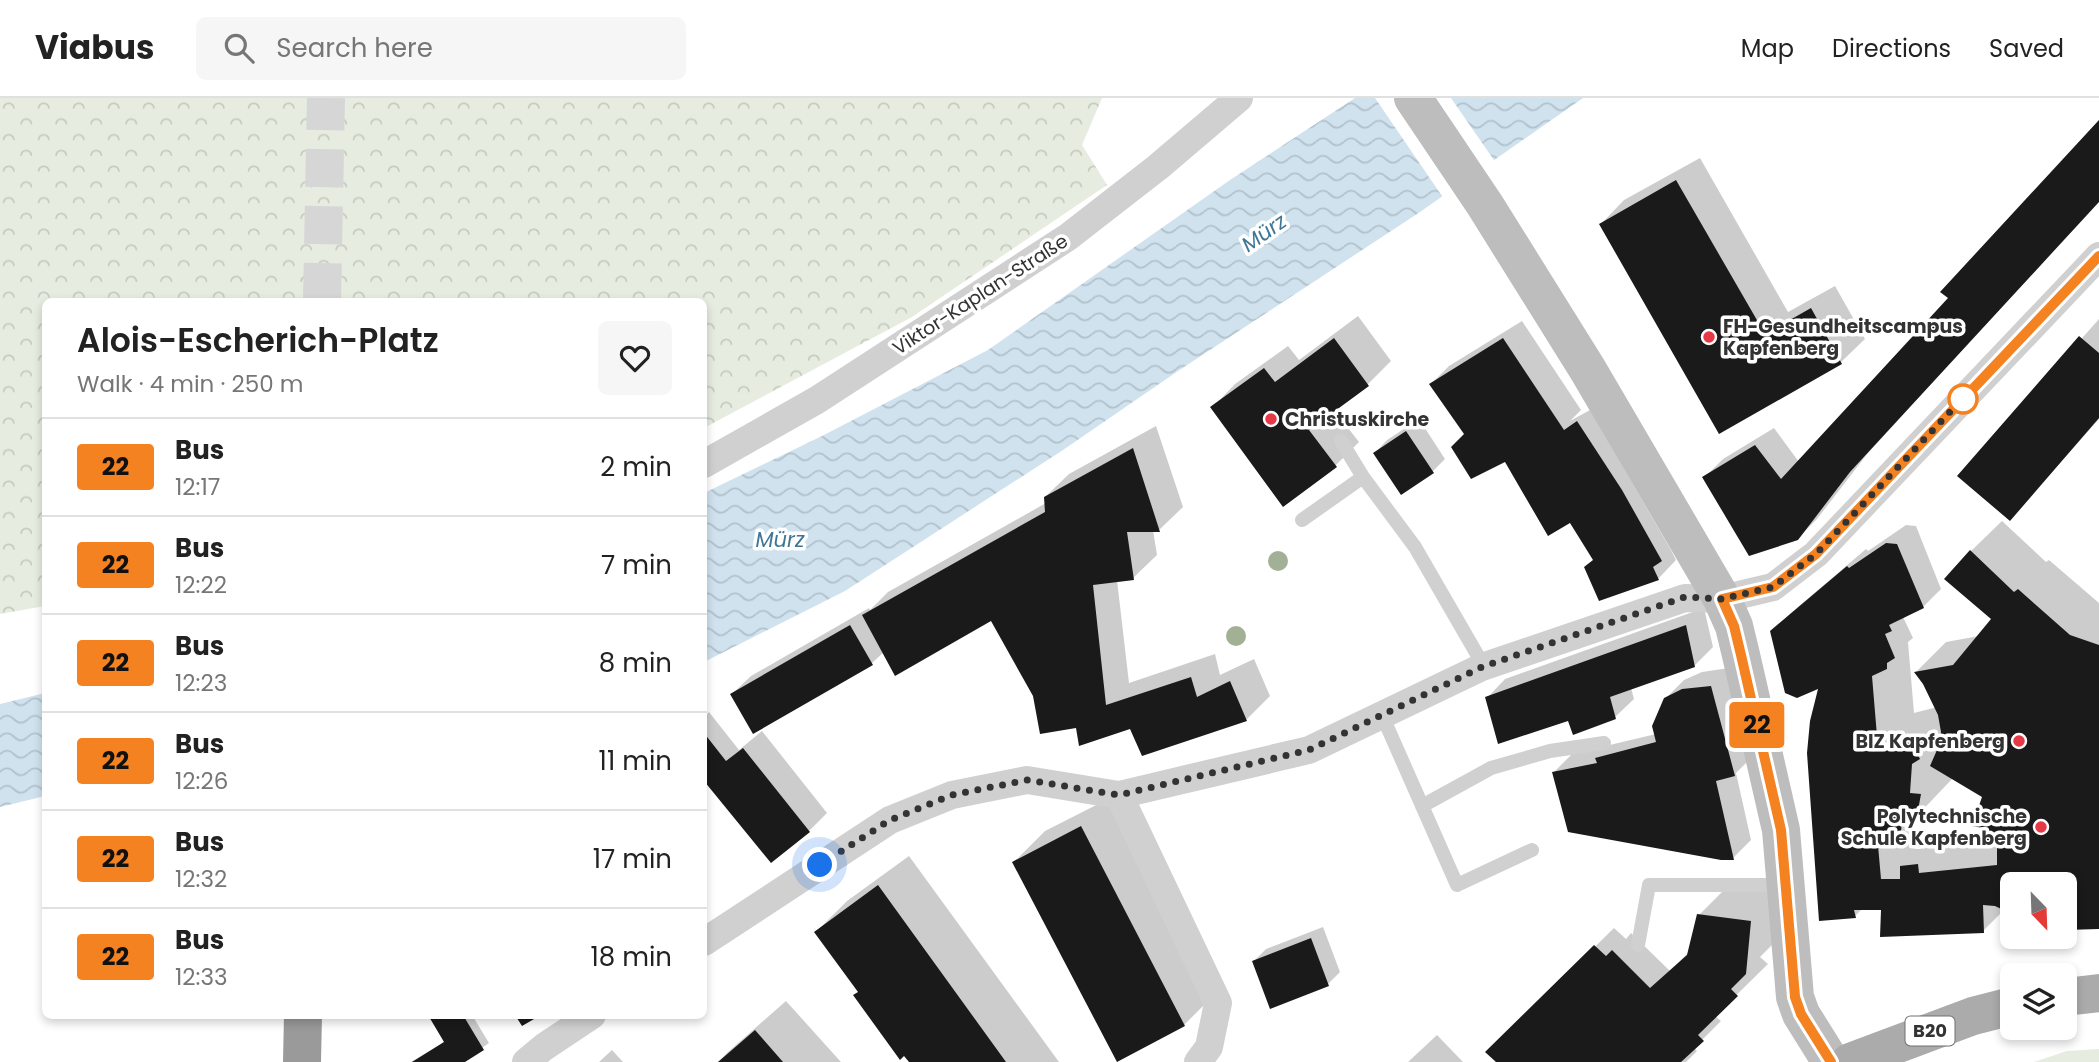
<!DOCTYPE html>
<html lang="en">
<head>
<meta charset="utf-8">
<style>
  :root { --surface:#fff; --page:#f6f6f6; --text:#222; --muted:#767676; --line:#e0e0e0 }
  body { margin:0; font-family:Poppins,sans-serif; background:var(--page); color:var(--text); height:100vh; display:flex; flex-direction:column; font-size:26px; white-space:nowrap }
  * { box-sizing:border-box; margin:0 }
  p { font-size:23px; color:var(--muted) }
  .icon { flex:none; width:38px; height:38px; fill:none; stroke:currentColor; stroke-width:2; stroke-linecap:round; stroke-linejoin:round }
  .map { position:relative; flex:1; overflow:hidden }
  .side { position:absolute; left:42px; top:200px; width:665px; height:721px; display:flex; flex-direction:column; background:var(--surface); border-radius:10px; box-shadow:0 4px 10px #0003 }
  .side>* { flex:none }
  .badge { padding:0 14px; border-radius:5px; font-size:24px; line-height:46px }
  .needle { width:46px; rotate:157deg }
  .tools { position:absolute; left:2000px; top:774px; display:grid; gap:14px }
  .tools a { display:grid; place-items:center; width:77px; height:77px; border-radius:10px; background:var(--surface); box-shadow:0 4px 10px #0003; font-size:35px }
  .you { position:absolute; width:35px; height:35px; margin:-18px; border:5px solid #fff; border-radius:50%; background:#1a73e8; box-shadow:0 0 0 10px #1a73e833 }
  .map>.badge { position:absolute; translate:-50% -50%; box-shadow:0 0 0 4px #fff }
  .round { display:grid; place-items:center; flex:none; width:74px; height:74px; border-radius:10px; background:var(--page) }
  .summary { display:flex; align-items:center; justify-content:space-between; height:119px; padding:0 35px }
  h1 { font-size:33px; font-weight:600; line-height:52px }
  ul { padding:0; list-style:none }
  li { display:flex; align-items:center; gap:21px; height:98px; padding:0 35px; border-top:2px solid var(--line) }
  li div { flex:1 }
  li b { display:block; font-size:26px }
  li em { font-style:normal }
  li .badge { min-width:77px; font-weight:700; text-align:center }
  header { display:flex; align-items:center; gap:42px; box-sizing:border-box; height:98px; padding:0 35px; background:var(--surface); border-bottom:2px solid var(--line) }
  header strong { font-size:33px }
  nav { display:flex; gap:38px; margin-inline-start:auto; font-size:24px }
  .search { width:490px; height:63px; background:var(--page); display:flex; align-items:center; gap:18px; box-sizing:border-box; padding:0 24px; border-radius:10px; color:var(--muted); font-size:26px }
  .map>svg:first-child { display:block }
  .forest { fill:url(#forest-crowns) }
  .park { fill:#e6ecdf }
  .water { fill:url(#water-waves) }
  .pier { fill:#fff }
  .shadow { fill:#0003; fill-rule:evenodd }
  .building { fill:#1a1a1a }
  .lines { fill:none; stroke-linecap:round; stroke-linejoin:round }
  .highway-tunnel { stroke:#d6d6d6; stroke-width:38; stroke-dasharray:38 19; stroke-linecap:butt }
  .lane { stroke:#d0d0d0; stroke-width:14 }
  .street { stroke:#d0d0d0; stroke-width:28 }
  .secondary { stroke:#bdbdbd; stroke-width:38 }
  .primary { stroke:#ababab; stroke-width:38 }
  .highway { stroke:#9a9a9a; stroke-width:38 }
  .tree { fill:#a2b095 }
  .line-casing { stroke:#fff; stroke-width:16 }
  .line { stroke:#f58220; stroke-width:10 }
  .walk { stroke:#333; stroke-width:7; stroke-dasharray:0 12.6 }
  .poi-dot { fill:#e63946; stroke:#fff; stroke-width:2.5 }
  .stop-dot { fill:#fff; stroke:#f58220; stroke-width:3.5 }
  .labels { text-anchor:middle; stroke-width:7; stroke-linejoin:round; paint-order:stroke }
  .shield { fill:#fff; stroke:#707070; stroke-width:2 }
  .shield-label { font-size:18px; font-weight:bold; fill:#333 }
  .street-label { font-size:19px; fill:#333; stroke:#fff }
  .poi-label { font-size:19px; font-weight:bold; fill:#333; stroke:#fff; text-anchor:start }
  .water-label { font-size:21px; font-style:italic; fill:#3f7597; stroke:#fff }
</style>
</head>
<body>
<header>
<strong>Viabus</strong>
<div class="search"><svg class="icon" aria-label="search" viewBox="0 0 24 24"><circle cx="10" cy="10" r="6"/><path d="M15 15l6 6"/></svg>Search here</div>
<nav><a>Map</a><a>Directions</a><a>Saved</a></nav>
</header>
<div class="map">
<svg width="2099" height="964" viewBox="0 0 2099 964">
  <defs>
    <pattern id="forest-crowns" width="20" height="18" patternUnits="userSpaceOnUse" patternTransform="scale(1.75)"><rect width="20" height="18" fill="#e6ecdf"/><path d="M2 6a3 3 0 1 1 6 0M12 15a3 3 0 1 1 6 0" fill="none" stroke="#c6cbc0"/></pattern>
    <pattern id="water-waves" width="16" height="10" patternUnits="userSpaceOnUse" patternTransform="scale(1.75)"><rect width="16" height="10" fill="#cfe2ee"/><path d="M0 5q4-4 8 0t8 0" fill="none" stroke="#b2c2cd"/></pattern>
  </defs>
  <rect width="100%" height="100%" fill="#fff"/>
  <path class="forest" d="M0,0H1102L1082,47L1107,87L912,219L704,330V203H46L45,508L0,516Z"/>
  <path class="park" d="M2099,951V964H2034L2067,953Z"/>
  <path class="water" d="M1355,0H1583L1420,114L1178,273L1063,352L845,493L704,564V395L822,338L988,252L1230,82Z
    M45,595V698L0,709V606Z"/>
  <path class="pier" d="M1375,0H1451L1496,65L1444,101Z"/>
  <path class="shadow" d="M2099,24V102L1868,355L1817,421L1798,440L1705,379L1723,361L1774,330L1799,364L1950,200Z
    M1700,60L1788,214L1835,188L1865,241L1841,264L1720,334L1601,126L1624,102Z
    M1358,218L1391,263L1368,286L1334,312L1359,344L1335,368L1212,310L1235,286L1288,248L1299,262Z
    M2099,221V321L2010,421L1960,378Z
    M1522,223L1581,312L1570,323L1590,312L1671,452L1676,462L1658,481L1594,461L1570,422L1506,361L1466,336L1431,286L1449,268Z
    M1419,321L1445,361L1433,373L1402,395L1375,355L1387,342Z
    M1156,328L1183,409L1159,432H1153L1157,457L1133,480L1117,482L1129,585L1215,556L1220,577L1254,561L1270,598L1246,622L1131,629L1078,628L1035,597L992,521L884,554L872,565L732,596L751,578L869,510L870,512L888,494L1046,405L1045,399L1069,376Z
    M2002,423L2046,464L2049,462L2099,505V829L2065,830V786H2012V814L2005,811L1983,833L1882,808L1863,810L1855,818L1820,821V590L1772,534L1791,515L1866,451L1868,453L1906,427L1916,428L1941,491L1923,509L1903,519L1913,540L1908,544L1914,615L1937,609L1916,574L1946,544L1979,538L1993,521L1971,453ZM1953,680L1984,698L1985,728L1982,742L1950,745L1948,736L1933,738L1920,751H1915L1914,721Z
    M1704,510L1713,549L1694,568L1631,590L1634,601L1615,619L1569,621L1487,600L1505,581Z
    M1729,570L1753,658L1736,675L1751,742L1733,760L1554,674L1572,656L1656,636L1665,601L1684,582L1702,574Z
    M709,614L739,652L762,633L827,715L809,733L712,674L704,681V619Z
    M1112,699L1215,896L1184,927L1014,764L1045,733Z
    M909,758L1059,964H911L816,834L847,803Z
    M1730,786L1781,792L1776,843L1760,859L1768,866L1715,918L1721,923L1694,950L1697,953L1686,964H1499L1488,954L1614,830L1626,841L1631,835L1670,873L1690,853L1699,817Z
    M1323,829L1340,874L1328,886L1254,863L1266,851Z
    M786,903L841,964H718L728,954Z
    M430,917H472L489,945L462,964H411L446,943Z
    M1437,937L1463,964H1408Z
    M612,952L623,964H599Z"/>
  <path class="building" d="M2099,22V104L1850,374L1798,442L1749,458L1702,379L1755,347L1781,381L1948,200L1940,194Z
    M1676,82L1765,236L1811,210L1842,266L1719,336L1599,126Z
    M2079,238L2099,255V320L2010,423L1957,378Z
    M1334,240L1369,288L1309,332L1337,369L1283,409L1210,309L1264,270L1275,284Z
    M1503,240L1564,332L1577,323L1622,392L1662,463L1653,469L1659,482L1599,503L1584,469L1593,462L1570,425L1548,438L1505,364L1471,381L1451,349L1464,336L1429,286Z
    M1406,333L1434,375L1401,397L1373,355Z
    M1133,350L1160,434H1127L1134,482L1093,487L1106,607L1191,579L1197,599L1230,583L1247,623L1142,658L1130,631L1079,648L1076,630L1040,636L1033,598L991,523L895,578L862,517L1045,414L1044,399Z
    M1886,445L1897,446L1924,510L1889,527L1892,533L1885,536L1895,560L1887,565V571L1872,578L1878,650L1896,645H1912L1920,661L1912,666L1910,695L1921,696L1917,718L1902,716L1901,736H1877L1881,781H1900V768L1918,766L1919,775L1997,767V745H1979L1983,730L1972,728L1982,699L1930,668L1937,652L1941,634L1938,617L1923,586L1914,574L1953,567L1991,521L1944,481L1970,452L2014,494L2018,491L2070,537L2099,547V831L2065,832V786H2012V816L1995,808L1983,807L1984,835L1880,839L1881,812H1854L1856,820L1819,823L1807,655L1810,623L1818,591L1797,600L1785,595L1770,533L1847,468L1849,470Z
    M850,527L873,567L753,636L730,596Z
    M1686,527L1695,569L1610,599L1616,621L1573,637L1568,623L1498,646L1485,599Z
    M1711,588L1735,678L1716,683L1734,762H1721L1568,734L1552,674L1597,665L1595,660L1656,644L1652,628L1664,600L1682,591Z
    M704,635L726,663L743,650L810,734L771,765L704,683Z
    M1081,728L1185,928L1117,964L1012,764Z
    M878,787L1006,964H909L904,958L900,962L853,897L858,894L814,834Z
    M1697,816L1751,823L1746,876L1731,891L1738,898L1698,937L1704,943L1681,964H1496L1485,954L1594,847L1606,858L1612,852L1650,890L1687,857Z
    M1311,840L1329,888L1270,911L1252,863Z
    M428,917H463L484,952L465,964H412L444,944Z
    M515,917H541L522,928Z
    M755,932L783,964H718Z"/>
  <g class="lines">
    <path class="highway-tunnel" d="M322,203L326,0"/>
    <path class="lane" d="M1341,343L1363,379L1415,449L1478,558L1482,569
      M1302,422L1363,379
      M1382,617L1457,787L1532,752
      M1422,708L1491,670L1550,653L1604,645
      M1638,847L1649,787H1783"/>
    <path class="street" d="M704,366L817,302L1068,139L1158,69L1239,0
      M1119,697L1218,905L1209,949L1198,964
      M704,844L890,722L952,697L1027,682L1119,697L1309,652L1482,569L1685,500L1722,501L1773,489L1816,456L2099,158
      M526,964L544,949L592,917"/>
    <path class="secondary" d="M1413,0L1485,107L1588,272L1722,501L1734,528L1741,557L1781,732L1795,899L1801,916L1831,964"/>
    <path class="primary" d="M2065,899L2099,895
      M1850,964L1973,918L2012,908"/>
    <path class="highway" d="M302,964L303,917"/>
  </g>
  <g class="tree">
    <circle cx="1278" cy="463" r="10"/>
    <circle cx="1236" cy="538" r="10"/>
  </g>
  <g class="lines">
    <g class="line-casing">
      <path id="line" d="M1831,964L1801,916L1795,899L1781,732L1741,557L1734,528L1722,501L1773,489L1816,456L2099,158"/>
    </g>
    <use href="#line" class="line"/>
    <path class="walk" d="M820,767L890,722L952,697L1027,682L1119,697L1309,652L1482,569L1685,499L1722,501L1773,489L1816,456L1966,297L1963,301"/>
  </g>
  <g class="poi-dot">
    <circle cx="1709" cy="239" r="7"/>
    <circle cx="1271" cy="321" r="7"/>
    <circle cx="2019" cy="643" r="7"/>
    <circle cx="2041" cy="729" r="7"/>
  </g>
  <circle class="stop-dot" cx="1963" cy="301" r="14"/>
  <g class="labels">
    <rect class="shield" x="1905.5" y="918.5" width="49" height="29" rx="5"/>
    <g class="shield-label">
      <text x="1930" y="939">B20</text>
    </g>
    <g class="street-label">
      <text transform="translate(980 196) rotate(-33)" y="7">Viktor-Kaplan-Straße</text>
    </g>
    <g class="poi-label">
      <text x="1723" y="235">FH-Gesundheitscampus<tspan x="1723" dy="22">Kapfenberg</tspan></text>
      <text x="1285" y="328">Christuskirche</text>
      <text x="2005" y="650" text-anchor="end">BIZ Kapfenberg</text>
      <text x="2027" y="725" text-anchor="end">Polytechnische<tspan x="2027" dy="22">Schule Kapfenberg</tspan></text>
    </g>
    <g class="water-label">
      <text transform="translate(1264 135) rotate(-35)" y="7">Mürz</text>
      <text x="780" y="449">Mürz</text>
    </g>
  </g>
</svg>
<div class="tools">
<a><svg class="needle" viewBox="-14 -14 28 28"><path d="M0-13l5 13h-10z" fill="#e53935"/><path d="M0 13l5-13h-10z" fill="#767676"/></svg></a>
<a><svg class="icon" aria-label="layers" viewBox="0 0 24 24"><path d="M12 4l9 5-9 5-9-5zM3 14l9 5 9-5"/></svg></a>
</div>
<div class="you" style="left:820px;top:767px"></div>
<b class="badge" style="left:1757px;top:627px;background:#f58220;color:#111">22</b>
<section class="side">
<div class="summary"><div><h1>Alois-Escherich-Platz</h1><p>Walk · 4 min · 250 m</p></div><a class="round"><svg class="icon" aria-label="heart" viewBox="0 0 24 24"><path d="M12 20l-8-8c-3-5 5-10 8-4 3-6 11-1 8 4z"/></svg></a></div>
<ul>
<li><span class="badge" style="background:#f58220;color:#111">22</span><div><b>Bus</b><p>12:17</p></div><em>2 min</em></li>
<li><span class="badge" style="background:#f58220;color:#111">22</span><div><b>Bus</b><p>12:22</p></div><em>7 min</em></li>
<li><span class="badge" style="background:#f58220;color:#111">22</span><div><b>Bus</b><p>12:23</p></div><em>8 min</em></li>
<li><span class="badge" style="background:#f58220;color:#111">22</span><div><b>Bus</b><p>12:26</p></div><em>11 min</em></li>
<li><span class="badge" style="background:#f58220;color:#111">22</span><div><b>Bus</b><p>12:32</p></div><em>17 min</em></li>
<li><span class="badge" style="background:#f58220;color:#111">22</span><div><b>Bus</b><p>12:33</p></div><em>18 min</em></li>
</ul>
</section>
</div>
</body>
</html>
